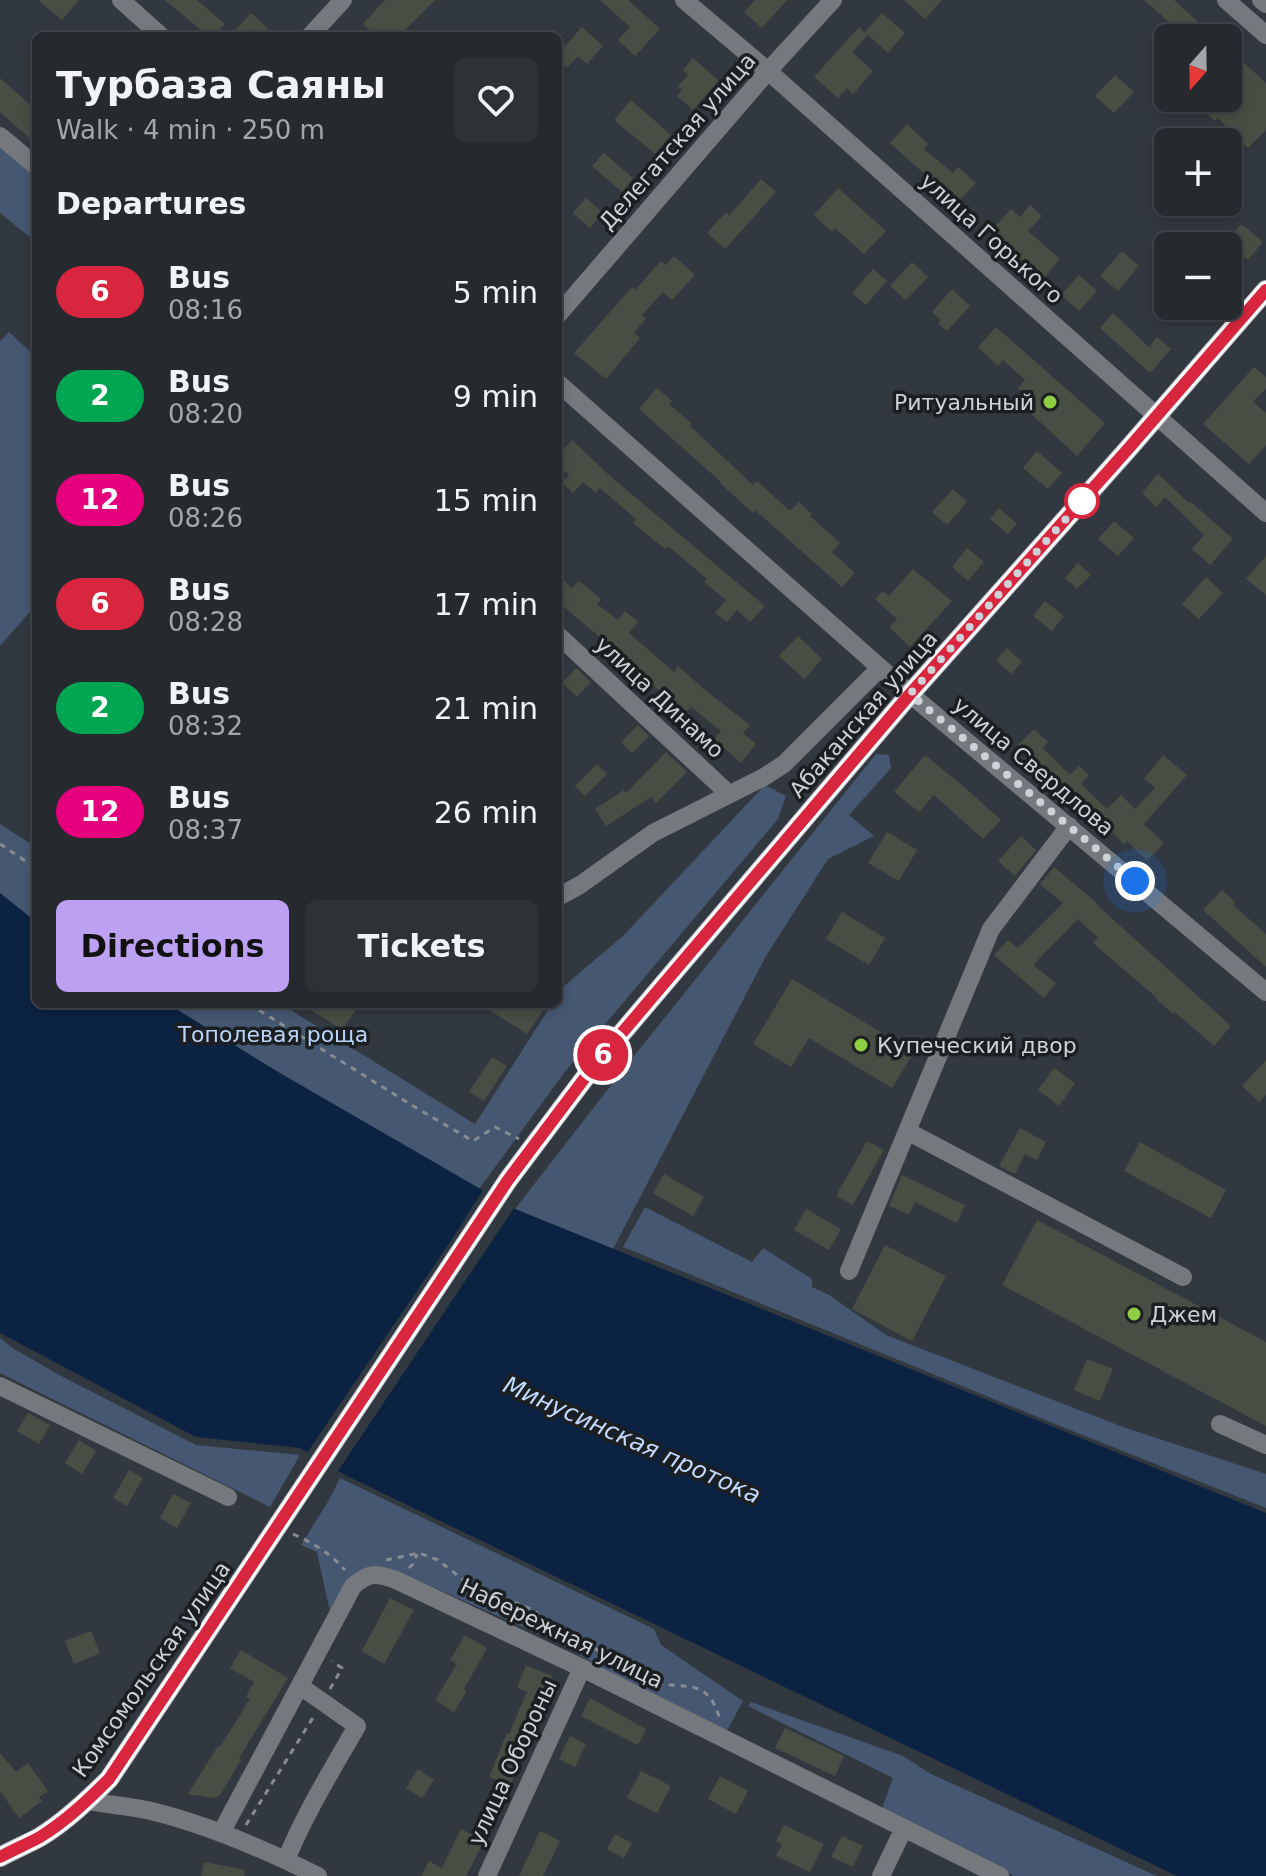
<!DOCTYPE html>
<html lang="en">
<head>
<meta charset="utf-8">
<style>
  :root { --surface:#262a2f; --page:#2e3237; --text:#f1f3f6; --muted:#a4a7aa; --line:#42464b; --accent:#bca0f2 }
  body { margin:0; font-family:"DejaVu Sans",sans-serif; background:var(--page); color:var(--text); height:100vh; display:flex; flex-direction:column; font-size:30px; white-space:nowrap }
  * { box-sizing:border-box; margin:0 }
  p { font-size:26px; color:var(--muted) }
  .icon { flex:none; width:44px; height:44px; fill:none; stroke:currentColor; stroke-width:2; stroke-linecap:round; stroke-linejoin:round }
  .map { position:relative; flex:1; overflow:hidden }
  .side { position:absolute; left:32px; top:32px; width:530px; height:976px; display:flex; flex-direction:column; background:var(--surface); border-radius:12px; box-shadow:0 4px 12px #0003,0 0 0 2px var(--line) }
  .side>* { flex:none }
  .badge { padding:0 16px; border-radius:26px; font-size:28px; line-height:52px }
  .needle { width:52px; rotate:200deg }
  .fabs { position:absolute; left:1154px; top:24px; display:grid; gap:16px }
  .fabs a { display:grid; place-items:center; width:88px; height:88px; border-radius:12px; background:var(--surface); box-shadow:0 4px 12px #0003,0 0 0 2px var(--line); font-size:40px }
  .you { position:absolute; width:40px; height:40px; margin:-20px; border:6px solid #fff; border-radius:50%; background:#1a73e8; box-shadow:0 0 0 12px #1a73e833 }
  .map>.badge { position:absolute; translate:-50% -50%; box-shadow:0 0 0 4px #fff }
  h2 { padding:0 24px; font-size:30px; line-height:72px }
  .round { display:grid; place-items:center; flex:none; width:84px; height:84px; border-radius:12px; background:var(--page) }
  .head { display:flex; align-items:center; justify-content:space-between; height:136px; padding:0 24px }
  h1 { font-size:38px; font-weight:600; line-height:60px }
  .button { display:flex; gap:16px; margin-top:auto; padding:16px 24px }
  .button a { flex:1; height:92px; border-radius:12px; background:var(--accent); color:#111; font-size:32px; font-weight:600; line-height:92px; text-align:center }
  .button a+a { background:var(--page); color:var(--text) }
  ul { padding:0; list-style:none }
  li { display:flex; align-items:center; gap:24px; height:104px; padding:0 24px }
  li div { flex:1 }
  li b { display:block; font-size:30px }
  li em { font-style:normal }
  li .badge { min-width:88px; font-weight:700; text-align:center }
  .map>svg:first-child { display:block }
  .green { fill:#465771 }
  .water { fill:#0b2242 }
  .pier { fill:#32383f }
  .building { fill:#494e45 }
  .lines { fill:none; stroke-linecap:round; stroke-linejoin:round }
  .path { stroke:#878c92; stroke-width:3; stroke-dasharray:6 6; stroke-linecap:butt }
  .minor { stroke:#75787c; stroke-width:18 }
  .major { stroke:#b2b8c0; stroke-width:20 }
  .line-casing { stroke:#fff; stroke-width:18 }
  .line { stroke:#d7263d; stroke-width:12 }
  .walk { stroke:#ced2d7; stroke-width:8; stroke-dasharray:0 14.4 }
  .poi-dot { fill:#8fcd42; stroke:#1c1f22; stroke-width:3 }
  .stop-dot { fill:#fff; stroke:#d7263d; stroke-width:4 }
  .labels { text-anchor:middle; stroke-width:7; stroke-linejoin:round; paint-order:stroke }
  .street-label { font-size:22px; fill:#ced2d7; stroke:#1c1f22 }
  .poi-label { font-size:22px; fill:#ced2d7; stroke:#1c1f22; text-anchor:start }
  .park-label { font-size:22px; fill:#bad4f9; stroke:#1c1f22 }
  .water-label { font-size:24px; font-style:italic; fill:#c0daff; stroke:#1c1f22 }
</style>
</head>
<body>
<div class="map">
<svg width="1266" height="1876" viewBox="0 0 1266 1876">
  <rect width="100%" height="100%" fill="#32383f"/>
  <path class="green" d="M0,147L36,177V242L0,213Z
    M9,332L36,357V605L0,646V341Z
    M876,754L889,755L891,768L849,815L874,836L828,859L766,956L613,1249L515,1209L626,1066Z
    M765,785L786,796L778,819L564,1073L479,1189L278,1072L168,1004H281L475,1124L552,1004H558V995L564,986L623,936Z
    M0,824L36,847V922L0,893Z
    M645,1207L752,1262L763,1248L812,1279V1287L829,1295L886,1335L1123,1427L1266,1474V1508L1050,1422L623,1247Z
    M0,1338L14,1349L63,1377L196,1445L300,1455L270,1507L0,1373Z
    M340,1478L654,1629L661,1645L743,1701L724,1736L556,1642L408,1576L377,1567L353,1574L330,1612L317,1552L301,1545L329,1500Z
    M751,1702L903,1756L931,1774L1157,1876H1014L881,1811L893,1778L748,1706Z"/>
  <path class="water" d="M0,893L36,922V1004H168L278,1072L515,1209L1266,1513V1876H1177L347,1476L300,1448L196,1437L0,1333Z"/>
  <path class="pier" d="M485,1187L516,1205L336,1474L305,1456L452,1239Z"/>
  <path class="building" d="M38,0H79L62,20Z
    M165,0H197L225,24L214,36H208Z
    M385,0H435L399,36H377L363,24Z
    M600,0H628L660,29L635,56L618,40L630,27Z
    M755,0H787L762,28L744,12Z
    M904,0H942L925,19Z
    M1144,0H1174L1216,38H1188Z
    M251,13L276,36H230Z
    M882,13L905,33L888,53L865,32Z
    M582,27L603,46L587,64L578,56L567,68L558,59V54Z
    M859,27L868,35L852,52L873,71L853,94L847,88L838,98L814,77Z
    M1228,48L1266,83V130L1248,148L1218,118L1215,121L1204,111L1216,98H1228Z
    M693,58L719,81L693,110L677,96L682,90L678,86L688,75L683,70Z
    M1115,75L1134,92L1114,113L1095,96Z
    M0,78L36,110V144L0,112Z
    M631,100L671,135L655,154L614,120Z
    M907,124L928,144L924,149L953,173L958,167L976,183L957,203L890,143Z
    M604,153L633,178L622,192L592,166Z
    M761,179L776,192L725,249L707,233L726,212L729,216Z
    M838,188L886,231L864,254L835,228L832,232L814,215Z
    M586,198L603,213L590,228L573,213Z
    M1030,205L1042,216L1028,231L1060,259L1043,279L990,232L1011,209L1020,217Z
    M1241,224L1263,242L1248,260L1235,249L1241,243L1232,235Z
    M1122,251L1139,266L1118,291L1100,276Z
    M674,256L695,275L672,300L663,292L642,315L646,318L634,333L640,338L606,379L574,353L632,287L635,290L661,261L666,265Z
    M912,262L928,277L906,300L890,286Z
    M873,269L887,281L866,305L852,293Z
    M1079,275L1097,291L1079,311L1061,295Z
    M952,289L970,306L947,331L938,323L941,320L932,312Z
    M1113,313L1149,347L1157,337L1171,349L1150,373L1100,328Z
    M996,327L1105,423L1077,456L1027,410L1034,402L1018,388L1025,380L1003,360L998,366L978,347Z
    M1254,367L1266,377V388L1253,402L1266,413V445L1249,464L1203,424Z
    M657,388L672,401L669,404L692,424L690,426L753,485L757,481L790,511L799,502L812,514L810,516L840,543L832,552L855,573L842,587L755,510L753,513L720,483L721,482L639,409Z
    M572,440L610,476L765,606L750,622L737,610L727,622L715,613L726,600L704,582L707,579L668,546L665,549L633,523L636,519L600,488L596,493L583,482L573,493L562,483L569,475L558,466V456Z
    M1037,451L1062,473L1048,489L1023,468Z
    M1158,474L1189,503L1191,502L1233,539L1210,565L1192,549L1204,535L1165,497L1156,507L1142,493Z
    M953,489L967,502L947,525L932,512Z
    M999,508L1017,524L1008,534L990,519Z
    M1114,521L1134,538L1118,556L1098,539Z
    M967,548L984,562L968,581L952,567Z
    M1266,556V595L1246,579Z
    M1078,563L1091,575L1077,589L1065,578Z
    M913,569L952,601L910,647L889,627L897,619L875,599L883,591L889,596Z
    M558,576L572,588L579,581L601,599L597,604L618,620L625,611L638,622L629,633L674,672L678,666L705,690L750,725L743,733L756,744L741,763L714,739L721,731L691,707L685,713L601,640L602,639L558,602Z
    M1206,577L1223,593L1199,619L1182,604Z
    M1045,601L1064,616L1052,631L1033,616Z
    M798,636L822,659L804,679L779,656Z
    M1007,648L1022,662L1011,674L996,660Z
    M576,668L591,682L577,697L562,683Z
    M638,725L649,736L632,753L621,742Z
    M1034,729L1048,742L1043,748L1070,775L1079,766L1089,775L1081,784L1107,809L1121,795L1135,809L1155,788L1144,779L1163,755L1187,775L1144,824L1164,843L1147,861L1127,841L1124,844L1072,792L1071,794L1034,757L1032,759L1018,745Z
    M666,752L687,772L656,803L651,797L606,826L595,809L624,790L626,793Z
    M925,755L963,786L1001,820L983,839L934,795L919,812L894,792Z
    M597,764L607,774L585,796L575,786Z
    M887,832L917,850L899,881L868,863Z
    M1021,836L1036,850L1015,876L998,861Z
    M1054,867L1098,904L1097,905L1231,1026L1214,1046L1175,1012L1173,1014L1156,999L1157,998L1093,943L1098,938L1078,919L1033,965L1056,983L1044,998L994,955L1008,940L1018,948L1063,903L1040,884Z
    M1222,890L1235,902L1233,905L1266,934V967L1203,910Z
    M842,912L885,938L869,965L826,939Z
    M792,979L914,1052L892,1088L809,1038L791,1067L753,1044Z
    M302,1004H345L355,1011L342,1030Z
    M480,1004H547L527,1034Z
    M492,1057L507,1066L484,1101L469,1092Z
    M1266,1060V1095L1259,1102L1242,1086Z
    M1054,1068L1075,1083L1059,1106L1038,1090Z
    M1020,1128L1046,1142L1037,1160L1025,1154L1015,1174L999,1166Z
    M867,1141L884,1150L853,1205L836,1196Z
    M1140,1142L1226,1190L1211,1218L1124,1171Z
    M664,1174L704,1197L693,1216L653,1193Z
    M902,1175L965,1205L957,1223L915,1202L909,1215L889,1206Z
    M806,1209L841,1229L829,1250L794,1230Z
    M1037,1220L1266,1342V1426L1002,1285Z
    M885,1245L946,1276L912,1341L852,1309Z
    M1087,1359L1113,1369L1100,1401L1074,1390Z
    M28,1413L50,1425L39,1444L17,1431Z
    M79,1440L96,1451L82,1474L65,1463Z
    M129,1470L143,1478L127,1506L113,1498Z
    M173,1494L191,1503L177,1528L160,1518Z
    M390,1598L414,1610L384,1664L362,1651Z
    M91,1631L100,1653L74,1664L65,1641Z
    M465,1635L487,1648L464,1689L467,1691L454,1712L435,1700L457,1664L450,1660Z
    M241,1650L288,1678L239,1758L241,1760L220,1795L213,1798L188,1794L218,1746L220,1747L250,1699L246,1697L254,1682L230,1668Z
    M526,1665L552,1676L525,1740L528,1741L511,1785L489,1777L507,1733L509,1734L527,1692L517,1688Z
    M590,1698L646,1729L638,1745L581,1716Z
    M785,1728L844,1756L835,1776L775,1748Z
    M570,1736L586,1744L575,1767L559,1759Z
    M0,1753L16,1772L28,1763L48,1791L39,1797L42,1801L19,1818L0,1791Z
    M418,1769L434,1780L422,1798L406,1788Z
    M641,1771L671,1786L657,1813L627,1798Z
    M720,1776L748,1791L736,1814L708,1799Z
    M784,1825L824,1844L810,1872L776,1856L782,1844L776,1841Z
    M461,1829L484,1841L466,1876H421L429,1861L442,1868Z
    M540,1831L560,1841L543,1876H519Z
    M615,1834L632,1843L624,1858L607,1849Z
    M842,1836L863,1846L853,1867L831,1857Z
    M204,1862L245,1870L244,1876H201Z"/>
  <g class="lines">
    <path class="path" d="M0,844L36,868
      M249,1004L418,1109L473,1141L495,1127L519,1139
      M293,1534C313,1543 330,1553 345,1570
      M386,1560L419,1553L438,1560L493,1603H516L524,1606L535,1611L554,1631L577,1637L602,1653L634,1662L662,1684L693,1687L703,1691L711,1698L720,1718
      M409,1568L413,1564L417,1554
      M330,1689L342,1668L332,1661
      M246,1825L314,1716"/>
    <path class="minor" d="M121,0L161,36
      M684,0L768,71L1266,513
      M1226,0L1266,35
      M1261,0L1266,4
      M310,36L343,0
      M0,136L36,166
      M558,315L768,71L833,0
      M558,383L910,694L1266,992
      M558,635L729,794
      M558,897L580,885L653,833L764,777L784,764L880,668
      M907,1131L1183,1277
      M849,1271L991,929L1069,826
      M0,1386L228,1497
      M1220,1424L1266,1445
      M87,1801C109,1805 133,1806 155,1812C211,1826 266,1850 318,1876
      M221,1833L353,1586C369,1572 376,1573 396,1580L582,1668L1000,1876
      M286,1860C305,1813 332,1770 357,1726L300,1686
      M487,1876L582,1668
      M881,1876L904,1828"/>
    <path class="major" d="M0,1857C13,1850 27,1844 40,1837C66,1821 88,1800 109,1779L508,1180L593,1067L910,694L1128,449L1266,290"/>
  </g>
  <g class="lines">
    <g class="line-casing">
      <path id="line" d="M0,1857C13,1850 27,1844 40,1837C66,1821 88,1800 109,1779L508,1180L593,1067L910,694L1128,449L1266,290"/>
    </g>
    <use href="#line" class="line"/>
    <path class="walk" d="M1082,501L1088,494L910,694L1135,881"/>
  </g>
  <g class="poi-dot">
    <circle cx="1050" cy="402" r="8"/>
    <circle cx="861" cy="1045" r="8"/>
    <circle cx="1134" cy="1314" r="8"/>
  </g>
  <circle class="stop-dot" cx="1082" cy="501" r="16"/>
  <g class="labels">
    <g class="street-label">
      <text transform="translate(677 141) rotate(-49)" y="8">Делегатская улица</text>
      <text transform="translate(992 238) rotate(42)" y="8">улица Горького</text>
      <text transform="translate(660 697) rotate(43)" y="8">улица Динамо</text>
      <text transform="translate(863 714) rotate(-49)" y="8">Абаканская улица</text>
      <text transform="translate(1034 766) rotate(40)" y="8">улица Свердлова</text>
      <text transform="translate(562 1633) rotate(26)" y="8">Набережная улица</text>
      <text transform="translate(151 1669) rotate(-55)" y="8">Комсомольская улица</text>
      <text transform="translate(512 1762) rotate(-65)" y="8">улица Обороны</text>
    </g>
    <g class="poi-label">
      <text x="1034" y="410" text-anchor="end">Ритуальный</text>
      <text x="877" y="1053">Купеческий двор</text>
      <text x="1150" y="1322">Джем</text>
    </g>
    <g class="park-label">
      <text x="273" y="1042">Тополевая роща</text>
    </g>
    <g class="water-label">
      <text transform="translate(632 1440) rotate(24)" y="8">Минусинская протока</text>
    </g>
  </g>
</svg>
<div class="fabs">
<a><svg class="needle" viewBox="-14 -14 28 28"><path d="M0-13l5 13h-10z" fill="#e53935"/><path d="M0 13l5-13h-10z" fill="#a4a7aa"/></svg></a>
<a>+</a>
<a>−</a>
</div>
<div class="you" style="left:1135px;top:881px"></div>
<b class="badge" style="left:603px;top:1055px;background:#d7263d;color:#fff">6</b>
<section class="side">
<div class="head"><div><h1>Турбаза Саяны</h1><p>Walk · 4 min · 250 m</p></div><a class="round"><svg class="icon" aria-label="heart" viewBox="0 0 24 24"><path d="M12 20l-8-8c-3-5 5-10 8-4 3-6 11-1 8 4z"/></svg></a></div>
<h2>Departures</h2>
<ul>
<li><span class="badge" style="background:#d7263d;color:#fff">6</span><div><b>Bus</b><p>08:16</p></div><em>5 min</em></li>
<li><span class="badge" style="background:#00a651;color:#fff">2</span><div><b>Bus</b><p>08:20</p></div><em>9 min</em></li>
<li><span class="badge" style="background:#e6007e;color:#fff">12</span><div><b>Bus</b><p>08:26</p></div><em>15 min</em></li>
<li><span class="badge" style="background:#d7263d;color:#fff">6</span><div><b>Bus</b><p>08:28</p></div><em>17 min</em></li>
<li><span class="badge" style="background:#00a651;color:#fff">2</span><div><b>Bus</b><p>08:32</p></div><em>21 min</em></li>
<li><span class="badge" style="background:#e6007e;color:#fff">12</span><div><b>Bus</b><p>08:37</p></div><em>26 min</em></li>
</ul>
<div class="button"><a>Directions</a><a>Tickets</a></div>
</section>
</div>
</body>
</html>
